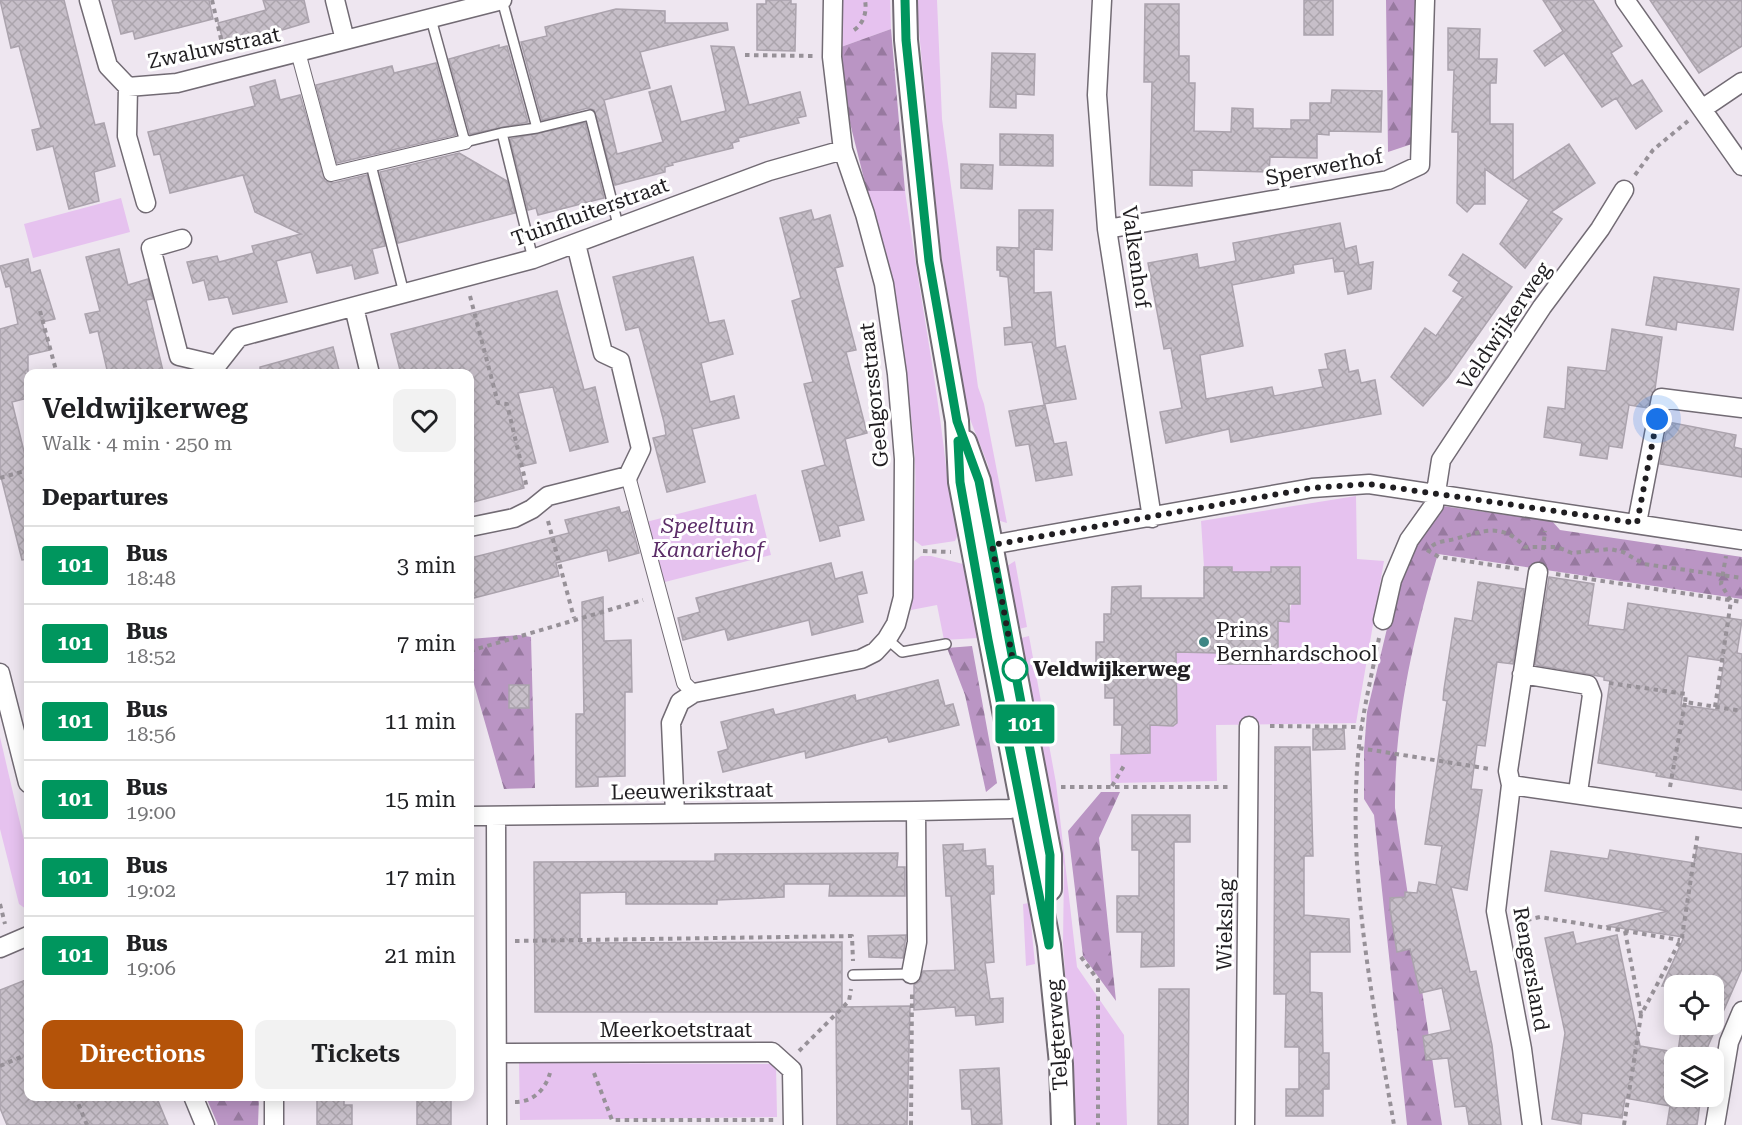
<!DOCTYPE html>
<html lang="en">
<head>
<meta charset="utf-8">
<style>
  :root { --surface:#fff; --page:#f2f2f2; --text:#202124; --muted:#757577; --line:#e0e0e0; --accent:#b45309 }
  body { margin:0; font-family:"Roboto Serif",serif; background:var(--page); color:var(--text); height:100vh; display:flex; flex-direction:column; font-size:22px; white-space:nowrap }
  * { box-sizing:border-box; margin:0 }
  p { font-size:20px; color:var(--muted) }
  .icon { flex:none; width:33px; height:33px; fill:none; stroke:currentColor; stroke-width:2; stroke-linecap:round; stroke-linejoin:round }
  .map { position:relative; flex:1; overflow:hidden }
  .drawer { position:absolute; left:24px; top:369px; width:450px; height:732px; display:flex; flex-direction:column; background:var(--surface); border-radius:12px; box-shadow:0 3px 15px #0003 }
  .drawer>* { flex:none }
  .badge { padding:0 12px; border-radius:4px; font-size:21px; line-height:39px }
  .tools { position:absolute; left:1664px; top:975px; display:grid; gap:12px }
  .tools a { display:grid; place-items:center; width:60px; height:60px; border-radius:12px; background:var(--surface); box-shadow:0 3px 15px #0003; font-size:30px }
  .you { position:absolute; width:30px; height:30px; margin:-15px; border:4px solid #fff; border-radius:50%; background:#1a73e8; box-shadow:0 0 0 9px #1a73e833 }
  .map>.badge { position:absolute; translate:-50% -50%; box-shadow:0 0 0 3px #fff }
  h2 { padding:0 18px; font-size:22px; line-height:54px }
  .round { display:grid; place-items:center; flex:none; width:63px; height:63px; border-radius:12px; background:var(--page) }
  .summary { display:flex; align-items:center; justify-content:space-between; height:102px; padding:0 18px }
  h1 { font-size:28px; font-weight:600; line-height:45px }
  .action { display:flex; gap:12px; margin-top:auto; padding:12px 18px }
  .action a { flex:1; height:69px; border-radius:12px; background:var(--accent); color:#fff; font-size:24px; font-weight:600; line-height:69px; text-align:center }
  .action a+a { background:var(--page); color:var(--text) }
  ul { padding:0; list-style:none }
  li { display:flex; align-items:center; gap:18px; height:78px; padding:0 18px; border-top:2px solid var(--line) }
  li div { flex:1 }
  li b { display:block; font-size:22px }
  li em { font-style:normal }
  li .badge { min-width:66px; font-weight:700; text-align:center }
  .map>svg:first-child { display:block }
  .green { fill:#e6c2ef }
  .forest { fill:url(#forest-firs) }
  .building { fill:url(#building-cross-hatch); stroke:#aba3ad; stroke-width:1.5; fill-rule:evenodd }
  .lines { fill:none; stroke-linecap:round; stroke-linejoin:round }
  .service-casing { stroke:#726b74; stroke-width:12 }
  .pedestrian-casing { stroke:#726b74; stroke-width:16 }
  .minor-casing { stroke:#726b74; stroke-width:21 }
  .tertiary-casing { stroke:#726b74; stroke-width:26 }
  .path { stroke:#979198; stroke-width:4; stroke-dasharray:4.5 4.5; stroke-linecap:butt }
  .service { stroke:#fff; stroke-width:9 }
  .pedestrian { stroke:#fff; stroke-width:14 }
  .minor { stroke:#fff; stroke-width:18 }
  .tertiary { stroke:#fff; stroke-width:22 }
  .line-casing { stroke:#fff; stroke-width:14 }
  .line { stroke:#00965e; stroke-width:9 }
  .walk { stroke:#201e21; stroke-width:6; stroke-dasharray:0 10.8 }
  .poi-dot { fill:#3e8685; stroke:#fff; stroke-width:2 }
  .stop-dot { fill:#fff; stroke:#00965e; stroke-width:3 }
  .labels { text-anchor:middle; stroke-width:6; stroke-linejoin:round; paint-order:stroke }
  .street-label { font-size:21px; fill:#201e21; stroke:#fff }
  .park-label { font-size:21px; font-style:italic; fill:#5c2d68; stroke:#fff }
  .poi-label { font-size:21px; fill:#201e21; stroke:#fff; text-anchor:start }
  .stop-label { font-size:21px; font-weight:bold; fill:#201e21; stroke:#fff; text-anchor:start }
</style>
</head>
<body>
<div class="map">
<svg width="1742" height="1125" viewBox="0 0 1742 1125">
  <defs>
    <pattern id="forest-firs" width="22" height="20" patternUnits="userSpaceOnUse" patternTransform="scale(1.5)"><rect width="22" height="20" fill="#ba95c4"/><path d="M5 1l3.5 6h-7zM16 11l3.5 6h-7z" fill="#97799f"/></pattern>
    <pattern id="building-cross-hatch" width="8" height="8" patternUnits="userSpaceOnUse" patternTransform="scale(1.5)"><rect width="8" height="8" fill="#c7bfc9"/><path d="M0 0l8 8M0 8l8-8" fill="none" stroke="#aba4ac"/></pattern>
  </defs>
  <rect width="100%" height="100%" fill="#eee6f0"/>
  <path class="green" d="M842,0H890L891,29L841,47Z
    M916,0H937L942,119L978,387L984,404L1007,523L997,520L988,465L966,409L939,240Z
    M867,191H905C918,286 937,380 947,475C949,494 965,525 955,541L922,546L914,540C914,509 917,478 914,448C907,361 891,275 867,191Z
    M121,198L130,232L33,258L24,224Z
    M756,494L771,555L661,583L646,522Z
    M1356,496L1357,559L1384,561L1356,723L1216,725L1217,781L1111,783L1110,754L1150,753V725H1173L1177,711L1176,653H1192L1193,646H1218L1219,664H1271L1278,622H1289C1289,601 1300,587 1300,567H1272L1271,572H1232V567H1204L1201,521Z
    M921,556H931L963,564L978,638L944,640L937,605L911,610L914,561Z
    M1015,561L1027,627L1019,629L1007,566Z
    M1029,636L1056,783L1077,967L1124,1035L1127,1125H1076L1063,944L1064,867L1021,638Z
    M0,737L28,857V907L26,909L19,904L0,829Z
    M1029,903L1035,964L1026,966L1023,904Z
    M519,1063L776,1064L777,1117L520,1120Z"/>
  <path class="forest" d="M1386,0H1416L1412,144L1388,152Z
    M891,29L905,191H867L845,103L841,47Z
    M1442,506L1552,521L1560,530L1742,557V599L1438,554C1413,637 1394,722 1395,808L1442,1125H1407L1374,815L1364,799V751L1367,712L1402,566Z
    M519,635L531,637L535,788L504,789L470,670V639Z
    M972,646L997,783L986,792L965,695L947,648Z
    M1101,792H1120L1099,838L1116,1001L1083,956L1068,831Z
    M206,1097H259L258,1125H218Z"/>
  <path class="building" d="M0,0H64L95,125L104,123L115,166L94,172L99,201L69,209L53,146L37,150L32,130L41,128L36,110L19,46L11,48Z
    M112,0H209L213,19L135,39L133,31L121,34Z
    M263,0H304L309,22L225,47L218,23L266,10Z
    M766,0H791V4H796L795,51L757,50V4H766Z
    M1304,0H1333V35H1304Z
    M1543,0H1593L1622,46L1611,53L1632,86L1642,80L1662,111L1636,129L1616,98L1602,107L1564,53L1545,66L1534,51L1563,31Z
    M1650,0H1742V46L1699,73Z
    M1145,4H1179V56H1189V83H1195L1194,131L1231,132L1232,108L1253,109V128L1291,129V120H1310V103H1331L1332,90L1382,91L1381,132L1329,131V135L1317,134V158L1270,157L1269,172L1192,170V186L1150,185L1152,82H1144Z
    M616,9L665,11V23H727L728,30L640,52L650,88L604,100L617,154L663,142L649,92L671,86L681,122L726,111L711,46L734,47L749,105L800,92L806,116L797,118L799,123L738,138L739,141L732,143L733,148L672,163L673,165L665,167V172L615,185L594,110L588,108L542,120L521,42L547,36L545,27Z
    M1448,28L1480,29L1479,59H1497L1496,83H1490V124H1513V181L1569,144L1595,183L1551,212L1562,219L1525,268L1500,244L1529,200L1485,169V204H1474L1467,212L1457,203L1458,132H1452L1454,70H1448Z
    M499,45V48L507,46L528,122L470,134L449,59Z
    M992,53L1035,54L1034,95L1016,94V108L990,107Z
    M436,63L456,135L337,163L316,85L392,66L394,73Z
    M275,80L280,100L300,95L325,181L333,183L367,175L385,246L372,249L378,273L355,279L352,265L317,273L311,252L276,261L287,302L233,314L228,297L209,300L204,280L193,283L187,262L217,256L219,262L254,253L252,246L301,234L255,212L243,175L170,193L160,154L154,155L148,132L255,106L250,87Z
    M585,123L604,198L538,215L536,208L528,210L510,139Z
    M1000,134L1053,135V166L1000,165Z
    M459,153L507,181L515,213L398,243L380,172Z
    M961,164L993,165L992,189L961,188Z
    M811,210L814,220L830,215L843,266L835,268L856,350L846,352L867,433L845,439L864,520L838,526L840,536L820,541L802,471L825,465L804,384L813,382L792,301L801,298L780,218Z
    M1019,210H1053L1052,250L1034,249V293L1051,292L1056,348L1065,346L1076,399L1044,404L1032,342L1005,345L1004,328L1012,327L1008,277L1000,276V270H997V247L1019,248Z
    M1340,223L1345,249L1356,246L1359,265L1373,262L1371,289L1348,294L1344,271L1335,272L1333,258L1293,265L1294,273L1232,285L1243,346L1200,355L1206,399L1272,387L1274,396L1323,387L1319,370L1328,369L1325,354L1345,350L1349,372L1358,370L1361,383L1375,380L1381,414L1231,442L1229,429L1166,443L1160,412L1182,408L1171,348L1164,349L1148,263L1197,254L1199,268L1236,261L1233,243Z
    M119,249L128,285L148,279L153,299L146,300L163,371L151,374H108L98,331L90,333L85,314L100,311L86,257Z
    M1463,254L1512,287L1448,377L1423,406L1391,377L1425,328L1436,336L1463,297L1453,291L1459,282L1449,275Z
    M693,257L709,323L724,320L733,354L701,363L710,402L734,396L739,418L692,429L705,482L667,492L653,438L666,435L664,422L639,327L626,330L613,277Z
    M28,259L31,273L40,270L55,319L42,322L50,350L28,355V398L12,402L28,468V559L22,560L0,473V329L18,324L10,286L6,287L0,266Z
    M1654,277L1739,289L1733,330L1677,322L1676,330L1646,325Z
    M557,291L584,390L595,387L608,442L570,451L553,387L518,393L536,463L519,467L524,488L470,503V374H401L391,334Z
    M1612,329L1662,337L1655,389L1648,408L1629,405L1622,448L1609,446L1607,459L1580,455L1582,443L1544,437L1548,407L1565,409L1568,367L1606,371Z
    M333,347L340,374H260V367Z
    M1045,405L1054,444L1066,442L1072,475L1036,481L1029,444L1016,446L1009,411Z
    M1668,422L1736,435L1734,447L1742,449V477L1660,464Z
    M619,507L621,513L628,511L639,553L609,561L607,550L556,563L559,576L470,599V558L569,533L565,520Z
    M831,563L835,579L862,572L867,593L857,595L863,622L812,635L809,620L728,640L725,629L683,640L678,618L700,612L696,598Z
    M1204,567H1232V572H1271V567H1300V604H1289V622L1278,621V650H1271V664H1219L1218,653L1176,652L1177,723L1173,726L1150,725V753L1121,754L1122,725H1114V698H1105V671H1096V642H1104V614H1111L1112,587L1141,586V598H1204Z
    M1549,577L1594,584L1588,625L1624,630L1628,603L1742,620L1737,653L1742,654V790L1656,776L1657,773L1598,763L1610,681L1604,680V677L1535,665ZM1688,656L1724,661L1717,710L1681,705Z
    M1478,582L1524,589L1513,664L1497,662L1485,746L1477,745L1471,789L1482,790L1467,890L1451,887L1470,972L1476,971L1492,1045L1501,1125H1469L1466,1106L1455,1107L1448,1058L1426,1060L1423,1036L1451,1030L1442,988L1420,993L1410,949L1397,952L1390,909V898L1405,897V892L1417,893L1419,882L1436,885L1442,846L1425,844L1447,701L1443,700L1444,689L1455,618L1472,621Z
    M603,597L604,641L631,640L632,692H625V776L598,777V786L576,787V714H584L582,602Z
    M938,680L945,706L953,704L959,725L889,742L887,737L806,758L805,751L723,772L718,752L728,749L721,722L773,709L775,715L855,695L856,701Z
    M509,685H529V708H509Z
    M1313,729H1344L1345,749L1313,750Z
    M1275,747H1310L1313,856H1304V915L1349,919L1350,952H1310V992L1322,993L1323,1053H1329V1089H1323V1116H1286V1089H1299V1047H1285L1286,994H1274Z
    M1132,815H1190V842H1174V966L1141,967L1142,932H1117V896H1139V850H1132Z
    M963,844V851L985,849L986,866H993L994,894H990L994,962L985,963L990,999L1003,998V1022L976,1025L975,1015L956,1016L955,1007L914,1010V985L920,981L923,971L955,970L951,896H946L943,845Z
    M1697,847L1742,854V969L1708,1046L1707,1058H1677L1682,1024H1713V986H1662L1684,937L1606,926L1668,911L1545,891L1551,851L1608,859L1610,850L1694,863Z
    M898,853L897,867H905V896H829L830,884H784V897L717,900V904H626V892L580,893V943L842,942V1007L910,1006L907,1125H837L836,1012H535L534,862L715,861V854Z
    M1573,932L1576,944L1617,935L1640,1046L1674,1052V1096H1701L1697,1125H1667L1670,1106L1625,1098L1622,1118L1582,1113L1581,1124L1552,1119L1565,1033L1545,938Z
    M906,935L903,958L869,957L868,936Z
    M28,979V1096H156L168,1125H7L0,1108V990Z
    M1159,989H1189L1188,1125H1158Z
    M999,1068L1002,1124L972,1125L971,1109H962L960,1070Z
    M317,1096H344V1105H352V1125H317Z
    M417,1096H451V1125H417Z"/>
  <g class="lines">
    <g class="service-casing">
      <path id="service" d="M502,0L537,128L590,115L618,225
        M431,19L465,142L502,133L533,259
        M502,133L537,128
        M371,165L404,293
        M887,639L902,652L946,644
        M853,975L911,974"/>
    </g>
    <g class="pedestrian-casing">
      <path id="pedestrian" d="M298,52L331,174L465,142
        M628,476L684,683L694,693"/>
    </g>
    <g class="minor-casing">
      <path id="minor" d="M89,0L108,66L128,87L177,83L502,0
        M335,0L345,40
        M1102,0L1097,95L1107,229L1152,518
        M1625,0L1742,166
        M128,87L127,136L146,203
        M1702,109L1742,82
        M1107,229L1388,180L1420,165L1425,0
        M182,239L151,248L179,356L217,365
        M354,307L370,374
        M216,374L217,365L239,337L533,259L769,171L843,150
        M1637,523L1661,398L1742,408
        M470,527L514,518L532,509L548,496L628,476L641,449L620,361L603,353L576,244
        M979,547L1312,488L1369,484L1742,540
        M1383,620L1392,580L1409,540L1434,505L1441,460L1542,307L1600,229L1624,190
        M0,673L28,783
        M1522,674L1588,685L1592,695L1578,792
        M1511,785L1742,818
        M675,814L671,723L680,702L694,693L861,659L875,652L887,639L896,624L903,597L904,459L897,374L884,284L865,214L843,150L832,57L833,0
        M470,816L916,811L1010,809L1034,804
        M496,816L497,1125
        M0,948L28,936
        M911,974L917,942L916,811
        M497,1053L772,1052L792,1070L793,1125
        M193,1096L205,1125
        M274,1096V1125
        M1245,1125L1249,726
        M1532,1125L1522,1049L1496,911L1511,785L1508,771L1538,572
        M1715,1125L1729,1042L1742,1011"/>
    </g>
    <g class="tertiary-casing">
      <path id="tertiary" d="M905,0L906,40L929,261L957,421L960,482L1049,945L1061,1064L1063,1125
        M965,442L979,481L1050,855V889"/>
    </g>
    <path class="path" d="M212,0L224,52
      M854,30C864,23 867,12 865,0
      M745,55L813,56
      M1635,175L1653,150L1688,121
      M470,296L498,403L507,404L527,488
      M40,311L57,374
      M0,478L28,470
      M548,521L574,618
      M1432,546C1438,541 1447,541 1455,539C1483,531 1502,522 1525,547H1557L1572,553L1610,549L1623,552L1644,564L1742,578
      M1427,550L1439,557L1519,569
      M1543,550L1545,531
      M923,551L951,552
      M1556,574L1742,602
      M1379,638C1372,674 1363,710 1359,746C1346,872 1373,1001 1394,1125
      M470,651L643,600
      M1609,683L1686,694L1685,702
      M1715,707L1731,601L1721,584L1726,556
      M1270,726L1362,727
      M1359,748L1490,769
      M1112,786L1125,764
      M1061,787H1230
      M1670,787L1685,702L1742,711
      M0,904L5,924
      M1518,922L1540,917L1680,940
      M1625,931L1641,1014
      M515,941L852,936L853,961
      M1081,957L1098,980V1125
      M799,1051L849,1001L851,989
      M0,1066L28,1054
      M594,1073L612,1120H774
      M75,1096L87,1125
      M515,1102C533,1102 545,1090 550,1073
      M911,1125L912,993
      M1624,1125L1641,1015L1682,937L1698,832"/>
    <use href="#service" class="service"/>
    <use href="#pedestrian" class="pedestrian"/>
    <use href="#minor" class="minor"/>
    <use href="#tertiary" class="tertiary"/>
  </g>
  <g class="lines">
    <g class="line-casing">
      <path id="line" d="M905,0L906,40L929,261L957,421L979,481L1050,855L1049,945L988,640L960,482L958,441"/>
    </g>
    <use href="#line" class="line"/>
    <path class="walk" d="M1015,669L1016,678L992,545L1312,488L1369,484L1637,523L1657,419"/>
  </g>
  <circle class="poi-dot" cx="1204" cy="642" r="6"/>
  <circle class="stop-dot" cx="1015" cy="669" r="12"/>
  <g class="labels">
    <g class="street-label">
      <text transform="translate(214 48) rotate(-12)" y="7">Zwaluwstraat</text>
      <text transform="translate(1324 167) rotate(-11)" y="7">Sperwerhof</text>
      <text transform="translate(590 212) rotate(-20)" y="7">Tuinfluiterstraat</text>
      <text transform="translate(1136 257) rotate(82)" y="7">Valkenhof</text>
      <text transform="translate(1504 326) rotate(-56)" y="7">Veldwijkerweg</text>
      <text transform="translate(874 395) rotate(-96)" y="7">Geelgorsstraat</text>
      <text transform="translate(692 791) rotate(-1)" y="7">Leeuwerikstraat</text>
      <text transform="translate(1225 925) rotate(-89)" y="7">Wiekslag</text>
      <text transform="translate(1531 969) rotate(80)" y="7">Rengersland</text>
      <text x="676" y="1037">Meerkoetstraat</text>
      <text transform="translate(1057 1035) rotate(-94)" y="7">Telgterweg</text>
    </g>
    <g class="park-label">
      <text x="708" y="533">Speeltuin<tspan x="708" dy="24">Kanariehof</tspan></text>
    </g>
    <g class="poi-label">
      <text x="1216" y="637">Prins<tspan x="1216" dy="24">Bernhardschool</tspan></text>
    </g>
    <g class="stop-label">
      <text x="1033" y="676">Veldwijkerweg</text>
    </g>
  </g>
</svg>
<div class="tools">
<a><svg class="icon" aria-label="locate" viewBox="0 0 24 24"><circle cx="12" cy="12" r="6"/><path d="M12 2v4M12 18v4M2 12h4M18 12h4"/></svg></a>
<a><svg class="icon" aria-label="layers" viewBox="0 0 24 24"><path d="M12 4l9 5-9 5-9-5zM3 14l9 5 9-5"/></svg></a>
</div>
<div class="you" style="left:1657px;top:419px"></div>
<b class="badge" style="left:1025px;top:724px;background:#00965e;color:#fff">101</b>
<section class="drawer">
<div class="summary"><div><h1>Veldwijkerweg</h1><p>Walk · 4 min · 250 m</p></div><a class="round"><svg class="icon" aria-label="heart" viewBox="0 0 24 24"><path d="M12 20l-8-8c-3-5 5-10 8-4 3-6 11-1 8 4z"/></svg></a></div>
<h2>Departures</h2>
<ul>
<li><span class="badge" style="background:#00965e;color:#fff">101</span><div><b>Bus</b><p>18:48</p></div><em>3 min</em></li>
<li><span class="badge" style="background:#00965e;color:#fff">101</span><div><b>Bus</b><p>18:52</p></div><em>7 min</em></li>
<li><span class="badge" style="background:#00965e;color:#fff">101</span><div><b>Bus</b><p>18:56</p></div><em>11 min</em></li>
<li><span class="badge" style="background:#00965e;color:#fff">101</span><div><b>Bus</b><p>19:00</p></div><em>15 min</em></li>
<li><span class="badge" style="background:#00965e;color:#fff">101</span><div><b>Bus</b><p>19:02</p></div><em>17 min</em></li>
<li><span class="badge" style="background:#00965e;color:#fff">101</span><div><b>Bus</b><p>19:06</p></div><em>21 min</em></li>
</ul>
<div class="action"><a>Directions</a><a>Tickets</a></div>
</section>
</div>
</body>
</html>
